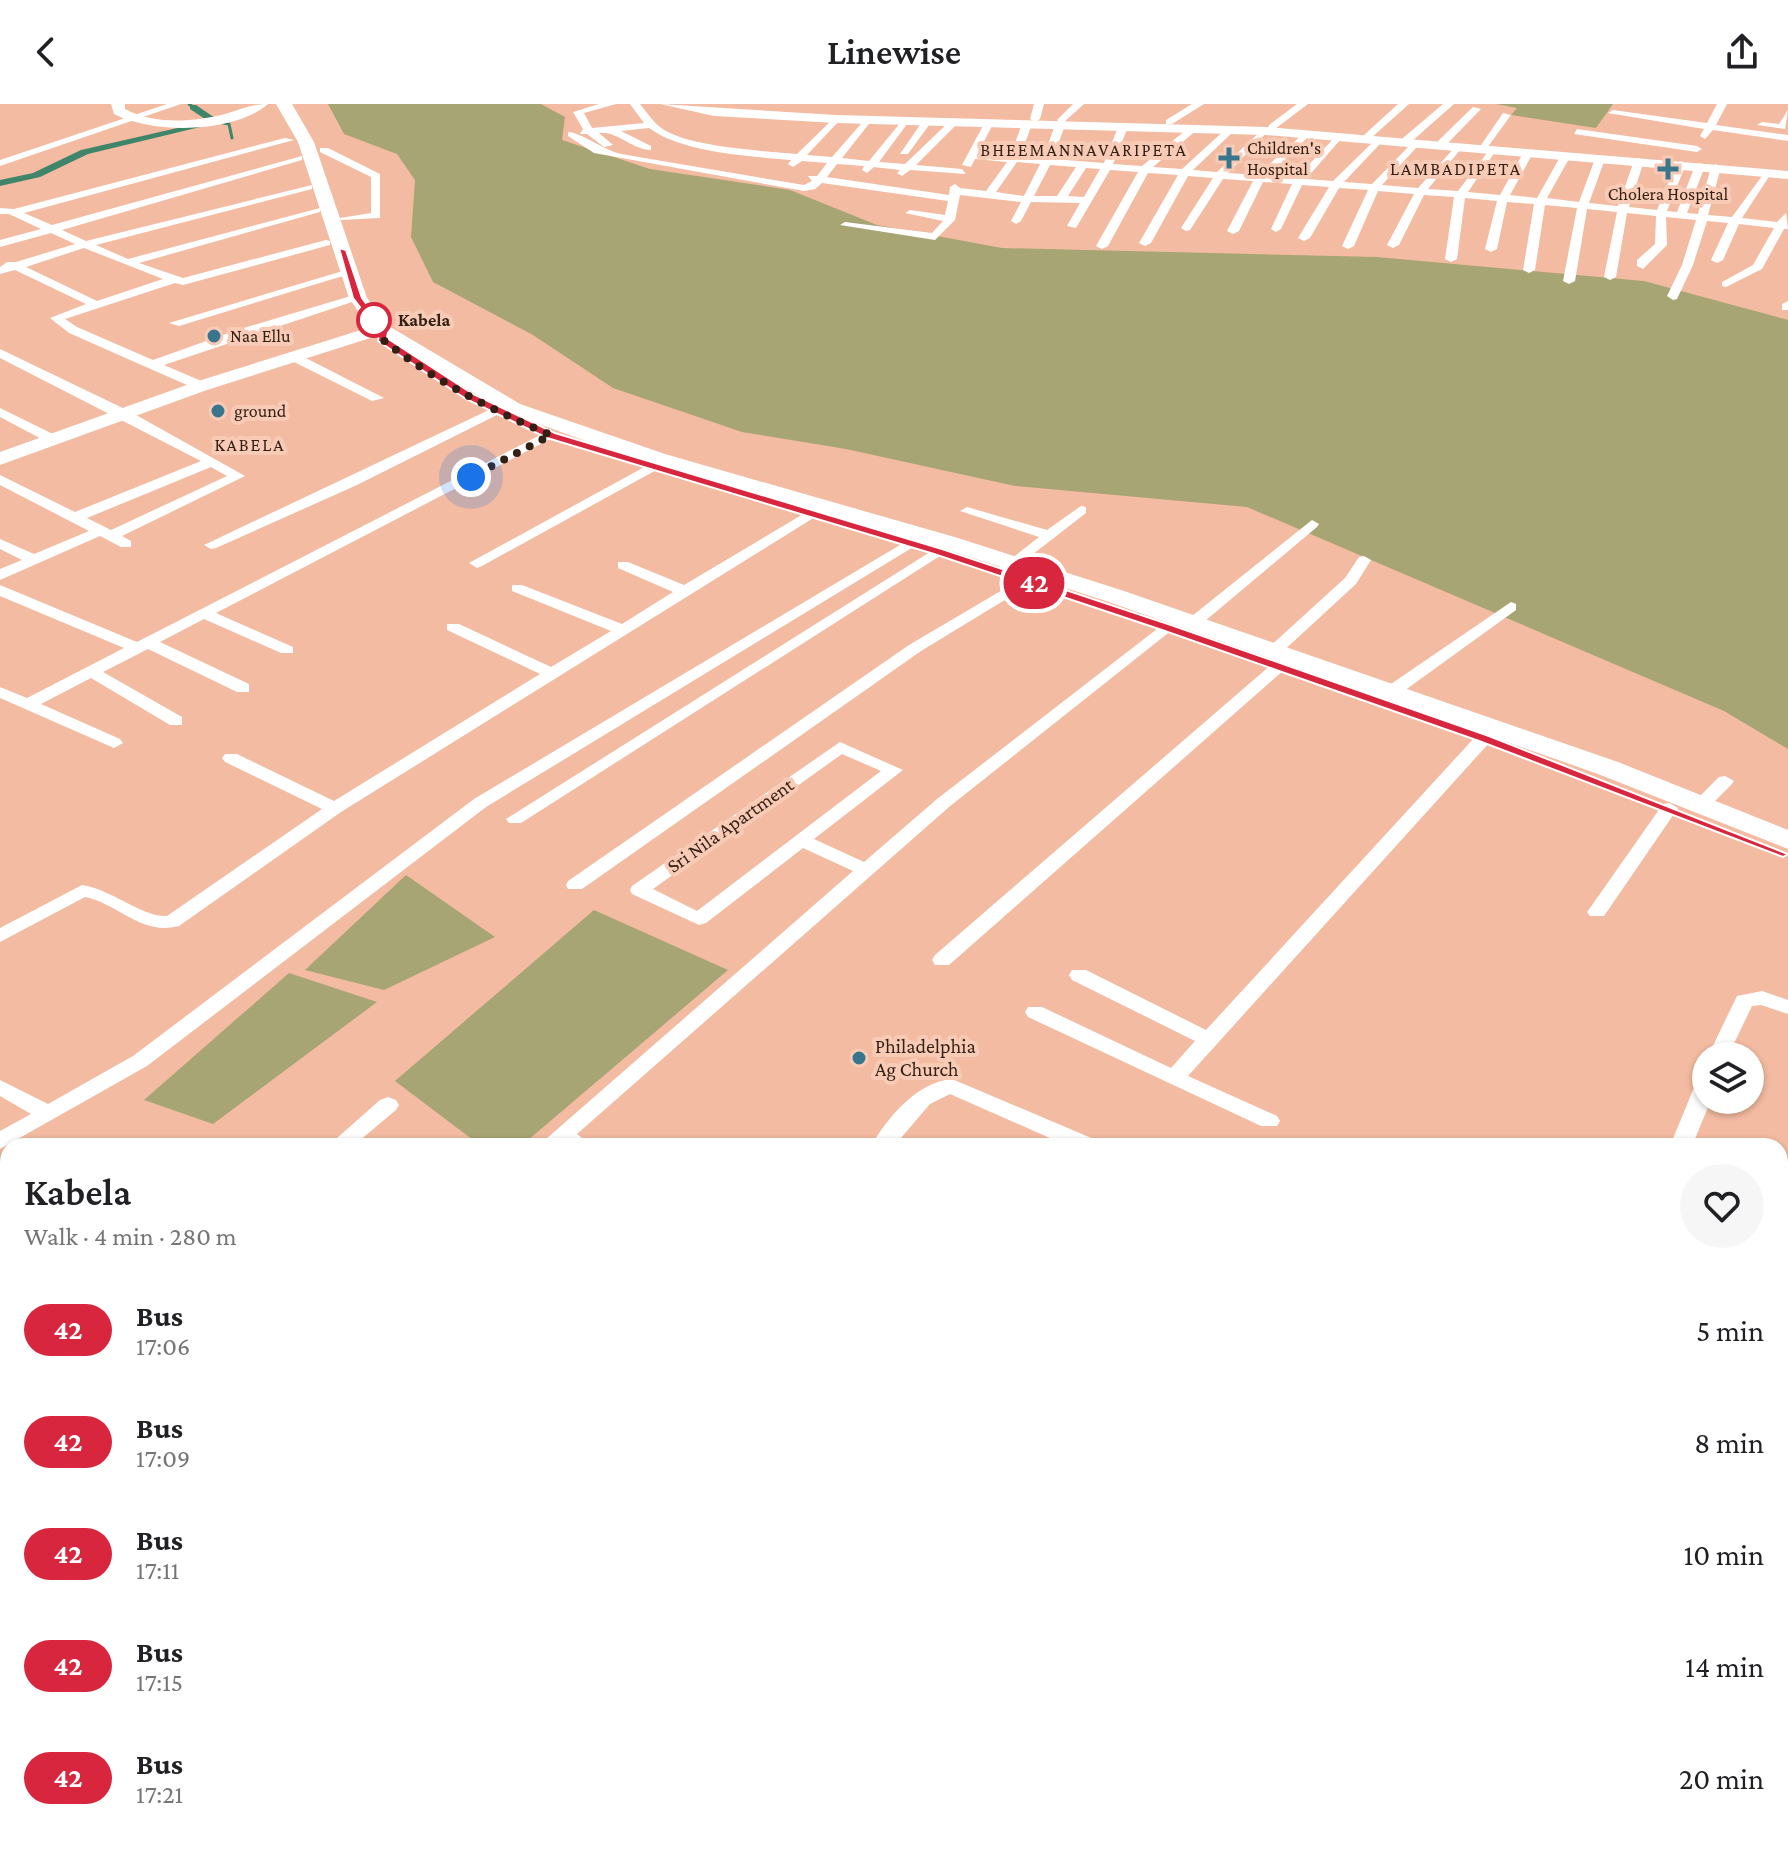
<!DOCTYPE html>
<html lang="en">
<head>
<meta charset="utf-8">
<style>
  :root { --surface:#fff; --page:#f6f6f6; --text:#202124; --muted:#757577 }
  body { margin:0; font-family:"Crimson Pro",serif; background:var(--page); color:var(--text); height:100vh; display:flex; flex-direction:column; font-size:30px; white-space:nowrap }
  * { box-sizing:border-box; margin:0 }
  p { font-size:26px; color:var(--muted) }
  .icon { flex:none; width:44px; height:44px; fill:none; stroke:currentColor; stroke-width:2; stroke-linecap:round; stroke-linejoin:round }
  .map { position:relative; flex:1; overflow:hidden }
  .side { position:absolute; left:0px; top:1034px; width:1788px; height:714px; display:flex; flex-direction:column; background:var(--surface); border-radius:24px 24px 0 0; box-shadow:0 2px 6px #0004 }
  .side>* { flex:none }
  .badge { padding:0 16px; border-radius:26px; font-size:28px; line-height:52px }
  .buttons { position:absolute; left:1692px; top:938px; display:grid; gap:16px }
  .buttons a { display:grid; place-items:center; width:72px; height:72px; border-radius:50%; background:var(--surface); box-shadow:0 2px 6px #0004; font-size:40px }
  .you { position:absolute; width:40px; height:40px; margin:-20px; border:6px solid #fff; border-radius:50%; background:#1a73e8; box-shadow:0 0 0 12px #1a73e833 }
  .map>.badge { position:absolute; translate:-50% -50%; box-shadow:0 0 0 4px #fff }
  .round { display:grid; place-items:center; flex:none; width:84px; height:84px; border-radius:42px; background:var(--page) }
  .summary { display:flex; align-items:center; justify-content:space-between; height:136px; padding:0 24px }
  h1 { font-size:38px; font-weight:600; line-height:60px }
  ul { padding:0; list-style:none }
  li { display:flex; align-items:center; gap:24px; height:112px; padding:0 24px }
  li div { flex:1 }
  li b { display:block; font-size:30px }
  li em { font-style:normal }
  li .badge { min-width:88px; font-weight:700; text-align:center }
  header { display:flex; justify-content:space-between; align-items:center; height:104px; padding:0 24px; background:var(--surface); font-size:36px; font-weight:600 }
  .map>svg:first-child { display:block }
  .green { fill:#a7a574 }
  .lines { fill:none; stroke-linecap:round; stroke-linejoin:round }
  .stream { stroke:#3f856a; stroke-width:3 }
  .canal { fill:#3f856a; fill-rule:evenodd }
  .street { fill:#fff; fill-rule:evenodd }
  .secondary { fill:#fff; fill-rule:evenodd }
  .primary { fill:#fff; fill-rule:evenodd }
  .line { fill:#d7263d; stroke:#fff; stroke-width:2 }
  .walk { stroke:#341f15; stroke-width:8; stroke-dasharray:0 14.4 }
  .poi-dot { fill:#39758d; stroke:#f8cbb6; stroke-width:3 }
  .stop-dot { fill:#fff; stroke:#d7263d; stroke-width:4 }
  .labels { text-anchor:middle; stroke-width:8; stroke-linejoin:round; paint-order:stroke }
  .far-poi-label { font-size:18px; fill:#341f15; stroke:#f8cbb6; text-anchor:start }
  .far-neighbourhood-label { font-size:18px; letter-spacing:2px; fill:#341f15; stroke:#f8cbb6 }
  .far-stop-label { font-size:18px; font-weight:bold; fill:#341f15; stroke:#f8cbb6; text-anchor:start }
  .street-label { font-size:20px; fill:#341f15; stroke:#f8cbb6 }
  .poi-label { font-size:20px; fill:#341f15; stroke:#f8cbb6; text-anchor:start }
</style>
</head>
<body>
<header><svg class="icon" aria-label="back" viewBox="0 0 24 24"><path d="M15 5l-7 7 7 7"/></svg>Linewise<svg class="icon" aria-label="share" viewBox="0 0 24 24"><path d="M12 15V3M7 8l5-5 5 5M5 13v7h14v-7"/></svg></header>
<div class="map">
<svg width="1788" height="1747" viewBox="0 0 1788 1747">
  <rect width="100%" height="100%" fill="#f3bba1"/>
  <path class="green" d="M328,0H541L565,13L562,36L650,65L790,86L877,121L1002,144L1377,153L1644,177L1788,216V645L1724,607L1247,403L1015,382L846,345L742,328L613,284L533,231L433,178L411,133L415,76L397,50L344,30Z
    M1496,0H1613L1596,24L1511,11L1517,4Z
    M406,771L495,833L384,886L305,866Z
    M594,806L728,866L521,1042H481L395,977Z
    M289,869L377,898L213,1020L144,996Z"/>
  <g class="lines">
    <path class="stream" d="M189,0L193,3
      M218,18L229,20L232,34"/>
    <path class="canal" d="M190,1H196L221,18L88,50L40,73L0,82V76L33,69L81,46L208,17L190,5Z"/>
    <path class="street" d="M167,0H181L0,62V56Z
      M599,0H616L584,9L592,24L644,19L630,0H640C648,10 655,21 666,27C694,43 764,47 797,50L836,12L839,17L807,51L832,53L867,13L872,16L842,54L869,57L905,13L910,16L879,58L905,60L952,15H958V19L916,61L962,65L966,70L910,66L902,72L897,69L900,66L874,63L867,69L862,66L864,62L837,60L827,73L949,91L950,83L955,80L960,84L986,87L1007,58L975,55L971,63L962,61L986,16L994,18L978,49L1010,52L1022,20L1027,17L1032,20L1020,53L1043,54L1055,21L1059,18L1057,16L1073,0H1084L1063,19L1065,21L1053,55L1104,59L1118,23L1123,20L1128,23L1113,60L1142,62L1192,21H1198V25L1153,63L1182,65L1228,23H1234V27L1193,66L1217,68L1263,25H1268L1269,21L1297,0H1308L1275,25H1270L1228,69L1257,71L1304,29L1307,34L1268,72L1296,74L1336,32L1341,35L1306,75L1333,77L1375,36L1379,41L1344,78L1372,80L1412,39L1416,44L1382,81L1418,84L1455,43L1460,46L1428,85L1458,87L1490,45L1495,48L1468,88L1500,91L1522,51L1527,48L1532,51L1510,91L1537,94L1560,53L1565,50L1570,53L1547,94L1579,98L1595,55L1600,52L1605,55L1589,99L1618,102L1634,57L1639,54L1644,57L1629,103L1657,106L1676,60L1681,57L1686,60L1667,107L1677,108L1695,62L1700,59L1705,62L1687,109L1698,110L1711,63L1716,60L1721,63L1708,111L1732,113L1767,65L1772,68L1742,114L1777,118L1786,109L1788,125H1784L1762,165L1726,183L1722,182V178L1753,161L1774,124L1739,120L1723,156L1717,159L1711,156L1728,119L1707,117L1693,161L1677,195L1673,196L1667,192L1682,161L1696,116L1666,113L1667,141L1643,165L1637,162V156L1655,140L1656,112L1627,109L1616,173L1610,176L1604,173L1617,108L1587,105L1575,177L1569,180L1563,177L1577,104L1545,101L1535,166L1529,169L1523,166L1534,100L1507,98L1497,145L1491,148L1485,145L1497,97L1465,94L1457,155L1451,158L1445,155L1454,93L1424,91L1399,141L1393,144L1387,141L1414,90L1378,87L1354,142L1348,145L1342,142L1368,86L1339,84L1310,134L1304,137L1298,134L1329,83L1302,81L1281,125L1276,128L1271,125L1292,80L1263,78L1239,127L1233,130L1227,127L1253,77L1223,75L1190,126L1186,127L1181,124L1213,74L1188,72L1151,139L1145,142L1139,139L1178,71L1148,69L1108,142L1102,145L1096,142L1138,68L1110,66L1076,124L1067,122L1080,99L1031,98L1021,117L1016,120L1011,117L1021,98L960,91L955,116L935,136L840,121L845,118L932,129L943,117L905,109L910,106L945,111L948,97L822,79L815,85L804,87L594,49L568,32V28C580,28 604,46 621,50L804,81L812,77L808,72H817L827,59L802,57L793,63L788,60L791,56C749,52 683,49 649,24L621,27L651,42V46C632,46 618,27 599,29L613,41L604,43L587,30H580L583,25L573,8ZM1017,58L1040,60L1024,92L996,88ZM1050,61L1076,63L1057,92H1034ZM1086,64L1100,65L1084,93L1068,92Z
      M1034,0H1044L1040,15L1035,18L1030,15Z
      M1192,0H1204L1172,20H1166V16Z
      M1398,0H1409L1370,35H1364V31Z
      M1443,0H1454L1411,38H1403V34Z
      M1717,0H1727L1716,21L1788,31V37L1713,26L1705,35L1700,32L1704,25L1608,9L1613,6L1707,19Z
      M1473,3L1481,5L1446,41H1438V37Z
      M1788,6L1785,25L1757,21L1762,18L1779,20Z
      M1503,9L1511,11L1487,44H1479Z
      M924,15L932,17L908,50H900Z
      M1577,25L1697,42L1702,45L1697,48L1574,30Z
      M285,34L294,36L24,109L52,121L302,52V56L62,126L86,137L312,81V85L96,141L128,155L320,104V108L139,159L183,174L326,136L330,137V141L183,181L175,179L65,215L77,223L153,256L237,226L354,191L364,194L164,261L206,279V285H196L69,229L50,214L86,200L15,166L0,170V163L7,158H16L75,140L51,129L0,143V136L41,125L9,110H0V104L14,105ZM84,144L163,175L97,197L26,163Z
      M320,44H328L380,70V114L341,116L340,114L371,109V73L320,48Z
      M346,166L356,168L179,222L169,219Z
      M1788,197V206H1782V200Z
      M0,245L129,307L245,372L122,432L131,437V443H121L100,432L0,476V465L22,456L0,445V435L34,450L89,427L0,381V371L75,408L201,357L0,254ZM211,363L227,372L111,426L87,414Z
      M290,250H298L384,294L372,297L290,256Z
      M0,304L61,334L63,337L51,340L0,313Z
      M491,305L503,308L357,381L216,444L211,445L204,441Z
      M546,328L558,331L216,509L293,543V549H281L204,515L160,538L249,580V588H237L148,545L103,568L182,613V621H170L91,574L41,600L120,635L123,639L114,644L0,594V583L27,594L124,544L0,492V481L137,538Z
      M648,361L660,364L482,462L477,464L469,459Z
      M1081,402L1086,403V409L1002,474L994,469L997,466L1039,433L960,407L967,403L1047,426Z
      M810,406L815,407V413L341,708L179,822C141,832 119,800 85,793L0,838V824L82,781C111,785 144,814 167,812L322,705L225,658L222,654L225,650H237L334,697L540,570L447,526V520H459L551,563L611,527L512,487V481H522L622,520L673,488L618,464V458H628L684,481Z
      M1312,416L1319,420L1317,423L1199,522H1187V516Z
      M910,435L917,439L915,442L486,703L147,962L0,1045V1027L31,1010L0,992V976L48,1000L133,952L474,695Z
      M938,443L945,447L943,450L521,719H509L506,715Z
      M1364,452L1371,456L1356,480L1280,550H1268V544L1345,474L1359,453Z
      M1026,472L1031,474V480L921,547L582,785H568L566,781L568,777L909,541Z
      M1511,498L1516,500V506L1397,592H1385V584Z
      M1166,518L1174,523L1172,526L949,703L577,1030L592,1042H538L853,767L803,744L706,819L699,821L632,790L630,786L632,782L840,638L903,666L814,735L864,758L937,695ZM842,650L881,667L697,807L653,785Z
      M1278,558L1284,560V566L949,861H935L932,856L935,851L1272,560Z
      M1493,619L1499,620V628L1188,972L1277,1012L1280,1017L1277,1022H1261L1028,913L1025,908L1028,903H1042L1171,964L1195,937L1072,876L1069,871L1072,866H1086L1206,926L1487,620Z
      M1725,672L1734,677L1731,681L1707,705H1695L1692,701L1695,697L1719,673Z
      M1669,699L1678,704L1604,812H1590L1587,808L1590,804L1663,700Z
      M1762,887L1788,896V910L1761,901L1752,902L1728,952H1708L1737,892Z
      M1706,974V996H1711L1692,1042H1670L1695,981L1698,976Z
      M952,975L1096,1036L1099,1042H1068L950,990L930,1000L894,1042H871C888,1013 917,978 952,975Z
      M388,993L396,996L399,1001L396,1006L353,1042H328L380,996Z
      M8,1479V1505L0,1508V1482Z
      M46,1740H82L79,1747H43Z
      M130,1740H165L168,1747H133Z
      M416,1740H452L455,1747H419Z
      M480,1740H512L509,1747H477Z"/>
    <path class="secondary" d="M111,0H125V5C155,21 193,18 225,10C240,6 251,0 268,0C234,30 152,30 114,10Z
      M660,0L836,11L1266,23L1788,67V75L1266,31L836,19L714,12Z
      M380,220L389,225L386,229L207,286L0,361V348L195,278Z
      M0,1230L8,1233V1263L0,1260Z
      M769,1740H820L823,1747H772Z"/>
    <path class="primary" d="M276,0H292L314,38L367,194L387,221L520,300L665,350L958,434L1124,487L1618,658L1788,726V745L1598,670L1106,497L942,444L649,360L506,308L373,229L349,194L298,38Z
      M1788,1363V1403L1780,1406V1366Z
      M1788,1425V1467L1780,1470V1428Z
      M1345,1740H1399L1396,1747H1343Z
      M1423,1740H1477L1474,1747H1421Z"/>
  </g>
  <path class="line" d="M339,144L346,146L362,194L388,228L387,234L473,290L555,329L942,445L1171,521L1489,632L1788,750L1783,753L1479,637L1162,526L934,450L547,334L466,295L378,237L379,228L353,194Z"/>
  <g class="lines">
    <path class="walk" d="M374,216L369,209L384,228L382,235C433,276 491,306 551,331L471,373"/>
  </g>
  <g class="poi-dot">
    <path d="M1225 42h8v8h8v8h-8v8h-8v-8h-8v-8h8z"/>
    <path d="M1664 53h8v8h8v8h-8v8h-8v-8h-8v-8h8z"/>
    <circle cx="214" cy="232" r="8"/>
    <circle cx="218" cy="307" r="8"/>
    <circle cx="859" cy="954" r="8"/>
  </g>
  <circle class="stop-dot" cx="374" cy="216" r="16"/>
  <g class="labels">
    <g class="far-poi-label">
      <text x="1247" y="50">Children's<tspan x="1247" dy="21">Hospital</tspan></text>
      <text x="1668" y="96" text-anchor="middle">Cholera Hospital</text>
      <text x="230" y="238">Naa Ellu</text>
      <text x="234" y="313">ground</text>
    </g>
    <g class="far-neighbourhood-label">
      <text x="1084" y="52">BHEEMANNAVARIPETA</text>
      <text x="1456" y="71">LAMBADIPETA</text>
      <text x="250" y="347">KABELA</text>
    </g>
    <g class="far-stop-label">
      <text x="398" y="222">Kabela</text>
    </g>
    <g class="street-label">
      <text transform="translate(730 721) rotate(-35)" y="7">Sri Nila Apartment</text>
    </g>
    <g class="poi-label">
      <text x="875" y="949">Philadelphia<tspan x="875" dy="23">Ag Church</tspan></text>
    </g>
  </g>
</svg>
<div class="buttons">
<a><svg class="icon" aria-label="layers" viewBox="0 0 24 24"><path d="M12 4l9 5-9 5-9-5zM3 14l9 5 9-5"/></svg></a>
</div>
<div class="you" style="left:471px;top:373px"></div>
<b class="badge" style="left:1034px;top:479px;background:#d7263d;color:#fff">42</b>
<section class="side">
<div class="summary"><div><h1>Kabela</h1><p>Walk · 4 min · 280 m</p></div><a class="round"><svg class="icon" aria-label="heart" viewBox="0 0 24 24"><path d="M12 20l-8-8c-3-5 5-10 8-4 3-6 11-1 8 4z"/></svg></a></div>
<ul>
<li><span class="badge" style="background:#d7263d;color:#fff">42</span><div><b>Bus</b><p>17:06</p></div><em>5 min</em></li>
<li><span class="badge" style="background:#d7263d;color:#fff">42</span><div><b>Bus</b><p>17:09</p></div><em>8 min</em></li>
<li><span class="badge" style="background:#d7263d;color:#fff">42</span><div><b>Bus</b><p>17:11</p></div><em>10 min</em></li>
<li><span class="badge" style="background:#d7263d;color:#fff">42</span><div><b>Bus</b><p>17:15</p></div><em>14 min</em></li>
<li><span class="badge" style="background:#d7263d;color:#fff">42</span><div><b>Bus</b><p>17:21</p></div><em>20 min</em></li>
</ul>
</section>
</div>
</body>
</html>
